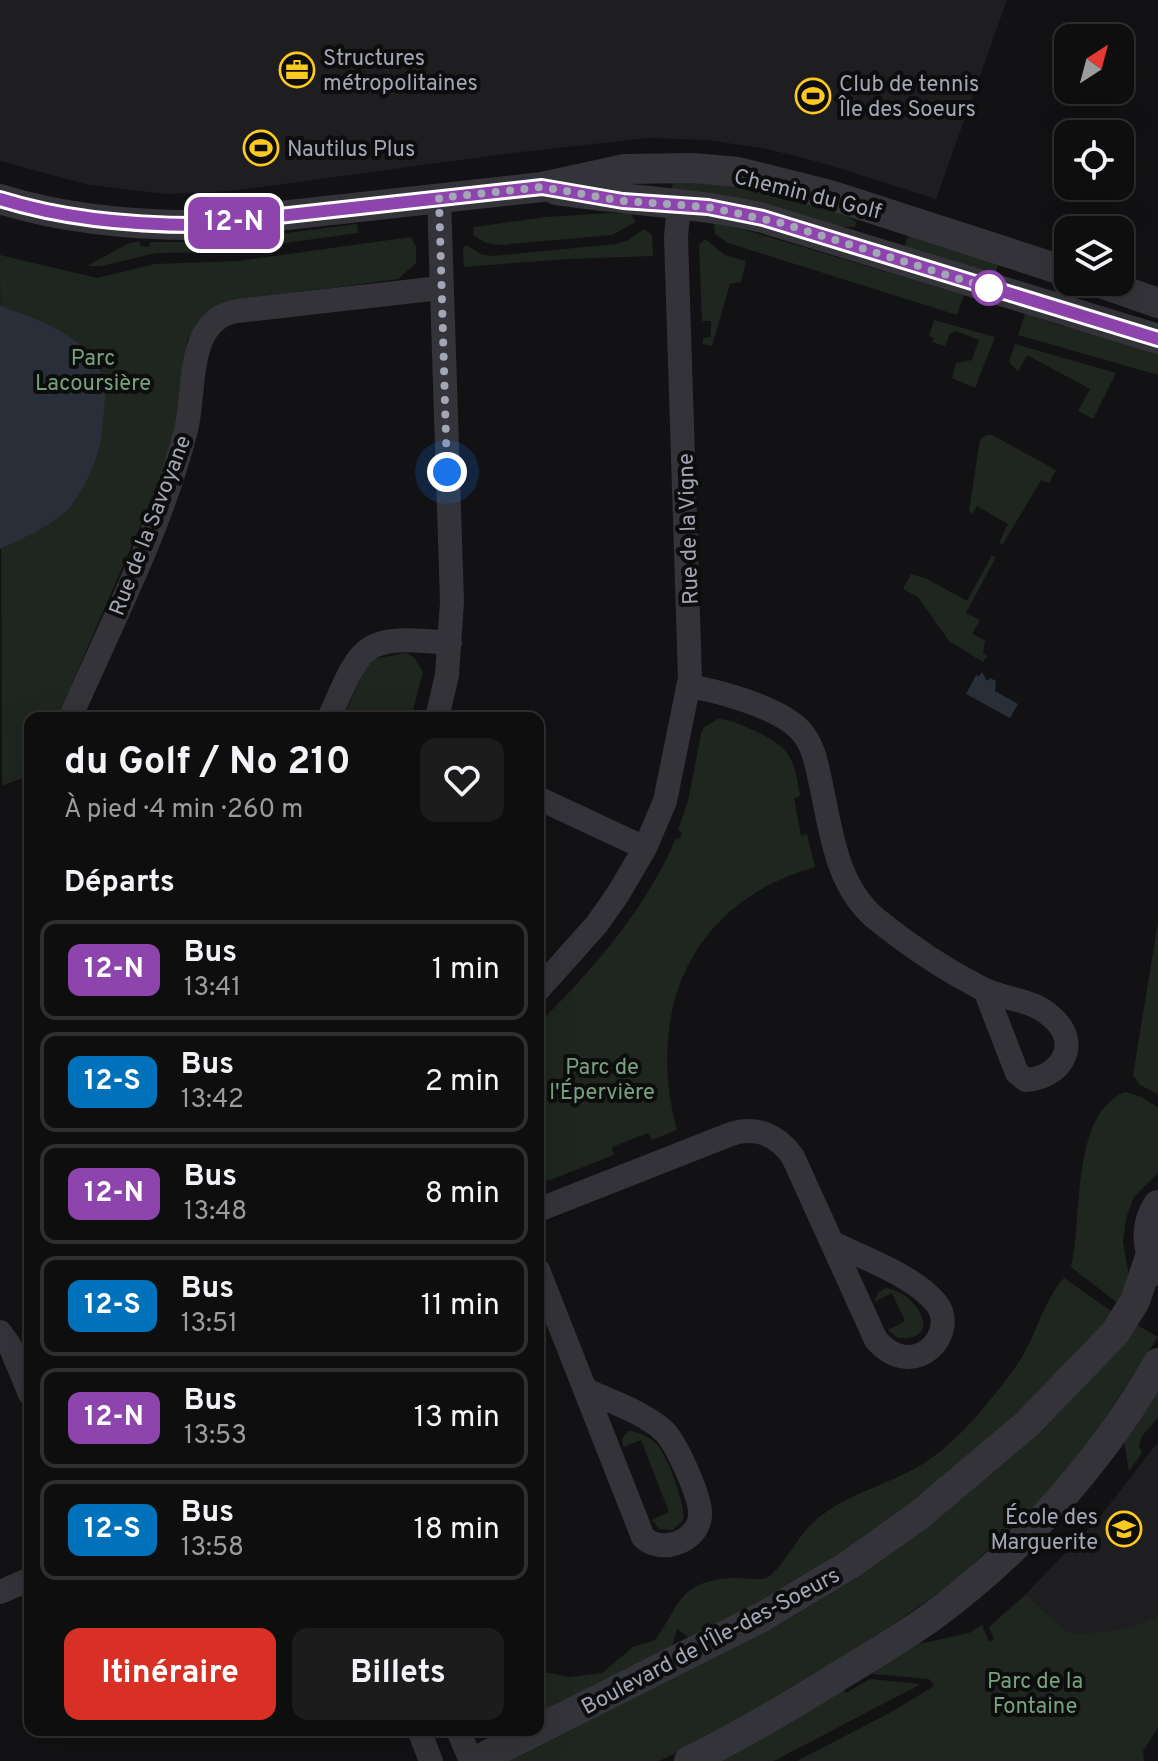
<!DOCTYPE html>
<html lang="fr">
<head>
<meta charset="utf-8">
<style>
  :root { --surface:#0e0e0f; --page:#1c1c1d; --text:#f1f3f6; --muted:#9b9c9e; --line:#2e2e2f; --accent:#d93025 }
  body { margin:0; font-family:Overpass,sans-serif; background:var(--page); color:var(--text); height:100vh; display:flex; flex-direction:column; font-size:30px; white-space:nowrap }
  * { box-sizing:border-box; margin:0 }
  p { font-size:26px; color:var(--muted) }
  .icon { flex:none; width:44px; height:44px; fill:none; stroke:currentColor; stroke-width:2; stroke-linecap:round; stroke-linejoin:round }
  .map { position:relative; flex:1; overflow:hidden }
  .drawer { position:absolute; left:24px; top:712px; width:520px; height:1024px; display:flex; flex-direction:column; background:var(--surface); border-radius:16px; box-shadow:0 8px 32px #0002,0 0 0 2px var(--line) }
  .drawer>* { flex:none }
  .badge { padding:0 16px; border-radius:12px; font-size:28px; line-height:52px }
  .needle { width:52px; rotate:36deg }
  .fabs { position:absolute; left:1054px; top:24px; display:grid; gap:16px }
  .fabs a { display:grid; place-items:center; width:80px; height:80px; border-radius:16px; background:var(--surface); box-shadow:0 8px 32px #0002,0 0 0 2px var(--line); font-size:40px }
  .you { position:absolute; width:40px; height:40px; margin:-20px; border:6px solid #fff; border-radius:50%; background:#1a73e8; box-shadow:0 0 0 12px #1a73e833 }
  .map>.badge { position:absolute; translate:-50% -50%; box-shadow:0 0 0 4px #fff }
  h2 { padding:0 40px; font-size:30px; line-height:72px }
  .round { display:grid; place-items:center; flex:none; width:84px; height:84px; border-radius:16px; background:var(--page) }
  .summary { display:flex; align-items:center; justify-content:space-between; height:136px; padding:0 40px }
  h1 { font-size:38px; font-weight:700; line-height:60px }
  .cta { display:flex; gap:16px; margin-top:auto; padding:16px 40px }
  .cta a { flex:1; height:92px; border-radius:16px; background:var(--accent); color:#fff; font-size:32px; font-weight:700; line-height:92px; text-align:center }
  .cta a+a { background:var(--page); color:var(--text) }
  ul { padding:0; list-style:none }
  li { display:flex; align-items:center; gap:24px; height:100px; margin:0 16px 12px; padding:0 24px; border:4px solid var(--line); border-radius:16px }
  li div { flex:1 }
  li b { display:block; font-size:30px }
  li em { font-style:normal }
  li .badge { min-width:88px; font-weight:700; text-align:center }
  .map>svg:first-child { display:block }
  .built { fill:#1e1e21 }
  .green { fill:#1e261f }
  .water { fill:#282f38 }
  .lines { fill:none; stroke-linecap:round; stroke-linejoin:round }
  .minor { stroke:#333339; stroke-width:24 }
  .tertiary { stroke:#333339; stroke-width:30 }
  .line-casing { stroke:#fff; stroke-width:18 }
  .line { stroke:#8e44ad; stroke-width:12 }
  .walk { stroke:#a2a6b5; stroke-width:8; stroke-dasharray:0 14.4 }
  .stop-dot { fill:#fff; stroke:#8e44ad; stroke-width:4 }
  .labels { text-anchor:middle; stroke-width:8; stroke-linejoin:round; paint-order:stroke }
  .poi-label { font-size:22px; fill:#a2a6b5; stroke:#0d0d0e; text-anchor:start }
  .street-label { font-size:22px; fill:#a2a6b5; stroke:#0d0d0e }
  .park-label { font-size:22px; fill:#78a17f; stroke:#0d0d0e }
</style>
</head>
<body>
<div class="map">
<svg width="1158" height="1761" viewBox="0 0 1158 1761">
  <rect width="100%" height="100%" fill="#121214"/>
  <path class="built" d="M0,0H1007L936,199L826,164L767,149L707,140L648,138L504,154L231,191L167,194L89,185L0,161Z
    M1158,1442V1615L1144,1624L1113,1633H1068L1026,1594L1099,1518Z"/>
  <path class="green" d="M673,181L734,186L844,214L856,222L855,227H843L672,190Z
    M608,213L631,214L636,222L612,235L501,245L486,243L474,236L473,227L546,217Z
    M722,223L964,295L957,315L728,243L715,234L714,224Z
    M357,224L358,233L220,252L156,253L102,266H87L127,244L140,241V246L149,247L150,242H218Z
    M644,229L652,235L653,256L567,259L464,267L463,248L466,245L481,254L492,256L615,244L628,240Z
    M909,234L999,263L994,277L904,248Z
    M411,237L416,247V263L398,279L225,302L206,313L187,340L185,377L173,437L158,485L57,718H30V775L2,786L0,255L97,278L155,264L238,261Z
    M705,239L725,255L746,261L741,282L730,284L712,346L703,344V338L711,337V321H702L699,245Z
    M1025,314L1059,325L1158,347V375L1018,335Z
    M934,320L995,337L975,388L952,378L956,363L972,360L979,340L956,331L950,334L945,346L932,342L934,338L929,336Z
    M1015,344L1116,373L1093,419L1078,411L1090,389L1027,355L1018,371L1009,362Z
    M986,435H992L1056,470L1049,483L1041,480L1003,544L999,543L1008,524L977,506L972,514L969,511L980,440Z
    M992,555L996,557L966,613L980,620L972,634L985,640L983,653L987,656L983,662L949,641L918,597L903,589L911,574L927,579L967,601Z
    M406,653L414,657L423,672L411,718H343L366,666L373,659Z
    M718,719C731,719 743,726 755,731C791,748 794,758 800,796L794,798L801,836L807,834L815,867C691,902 645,1010 677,1130L652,1140L648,1133L612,1147L614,1155L550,1180H538V1024C593,970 646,909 676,838L679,839L682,833L678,830L688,801L701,734L704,727Z
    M1158,922V1094L1140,1085L1133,1075Z
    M1125,1092L1142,1097L1158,1108V1173L1134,1197L1126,1218L1123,1242L1129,1276L1120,1305L1071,1267C1083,1220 1070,1114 1125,1092Z
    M1064,1278L1114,1313C1052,1377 992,1444 920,1498C848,1553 770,1596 691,1639L677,1629L672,1647L538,1715V1671L571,1677L602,1673L633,1647L655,1640C681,1604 678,1583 729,1578C741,1577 754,1581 767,1578C785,1566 797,1535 818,1518C848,1494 883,1486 916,1468C955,1446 988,1404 1014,1369C1035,1342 1043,1300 1064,1278Z
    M885,1288C917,1291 946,1342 898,1338L888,1330L905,1321L892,1293L874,1302L878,1293Z
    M1137,1325L1158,1337L1089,1442L1047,1493L959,1578L874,1638L710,1737L659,1761H508L778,1625L860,1576Z
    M1158,1390V1418L1142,1436L1139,1446L1142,1453L1129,1471L1124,1442Z
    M628,1431C638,1431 648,1436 656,1443C667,1454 686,1505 683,1520L673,1530L659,1529L652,1520L669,1512L641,1440L623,1447L622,1439Z
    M1026,1594L1068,1633C1101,1633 1129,1633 1158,1615V1728L1143,1751L1144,1761H797L895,1710L934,1686L929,1679L873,1674L871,1671L919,1644L969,1633L982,1625L989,1641L994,1640L989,1627Z
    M870,1679L921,1684L774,1761H721L842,1689L846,1693Z"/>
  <path class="water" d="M0,306C41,320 105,341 105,395C105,409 102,423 101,437C99,459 81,498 64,513C47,528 21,539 0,549Z
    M982,672L987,681L990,678L996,681L995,691L1018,704L1010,718L966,694L976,675L979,676Z"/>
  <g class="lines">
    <path class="minor" d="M688,686C719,691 778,707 800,730C813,744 816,761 820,780C831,828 835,884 875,918C907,944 944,969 981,988C1006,1001 1030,997 1053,1018C1082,1045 1060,1078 1026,1080L1017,1073L985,990
      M70,718C111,624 161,529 186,430C196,391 185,319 237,311L440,288
      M329,718C363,641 362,635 450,643
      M437,718L447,675L452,602L439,198
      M538,798L645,848
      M538,990L597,924L618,894L645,848L665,801L690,678L676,237L679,204
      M538,1210L731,1134C756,1126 778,1135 793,1157L876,1340C915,1384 960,1332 936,1303C914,1276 864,1258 833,1243
      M538,1270L643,1537C660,1555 698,1542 700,1516C702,1499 676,1443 664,1431C643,1412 612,1402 586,1390
      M0,1332L10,1346L30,1394
      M0,1592L30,1579
      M419,1730L431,1761
      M458,1730L471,1761"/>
    <path class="tertiary" d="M556,190C625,201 695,202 763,218L1158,339
      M0,199C64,219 130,225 197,225L542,187L625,169L693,168L738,172L830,195L1068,272
      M1098,282L1158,303
      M1158,1205C1144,1225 1147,1250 1158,1271
      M476,1761L764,1616L849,1565L918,1516L1026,1425L1115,1333L1135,1301L1151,1254
      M689,1761C740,1736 789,1707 837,1677C869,1657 903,1638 934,1615C1025,1548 1102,1460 1158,1363"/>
  </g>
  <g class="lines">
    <g class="line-casing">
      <path id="line" d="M0,199C64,219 130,225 197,225L542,187L623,201L708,207L763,218L1158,339"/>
    </g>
    <use href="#line" class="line"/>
    <path class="walk" d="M447,472L439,198L542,187L623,201L708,207L781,223L995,290L989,288"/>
  </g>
  <defs>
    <g id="office-ring" transform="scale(1.8)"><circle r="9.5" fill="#0d0d0e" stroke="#fcc921" stroke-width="1.5"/><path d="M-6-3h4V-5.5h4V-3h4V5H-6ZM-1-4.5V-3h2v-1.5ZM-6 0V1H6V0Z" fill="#fcc921"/></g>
    <g id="stadium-ring" transform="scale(1.8)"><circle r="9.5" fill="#0d0d0e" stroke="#fcc921" stroke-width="1.5"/><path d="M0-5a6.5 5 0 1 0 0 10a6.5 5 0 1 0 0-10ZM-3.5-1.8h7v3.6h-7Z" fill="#fcc921"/></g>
    <g id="school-ring" transform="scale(1.8)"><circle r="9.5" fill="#0d0d0e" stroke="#fcc921" stroke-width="1.5"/><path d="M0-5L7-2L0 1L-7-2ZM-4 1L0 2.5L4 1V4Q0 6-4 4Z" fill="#fcc921"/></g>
  </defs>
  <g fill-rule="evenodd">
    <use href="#office-ring" x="297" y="70"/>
    <use href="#stadium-ring" x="813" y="96"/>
    <use href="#stadium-ring" x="261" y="148"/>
    <use href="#school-ring" x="1124" y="1529"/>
  </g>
  <circle class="stop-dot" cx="989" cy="288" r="16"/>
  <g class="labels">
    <g class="poi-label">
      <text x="323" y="65">Structures<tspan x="323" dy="25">métropolitaines</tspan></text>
      <text x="839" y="91">Club de tennis<tspan x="839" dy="25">Île des Soeurs</tspan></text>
      <text x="287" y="156">Nautilus Plus</text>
      <text x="1098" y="1524" text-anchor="end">École des<tspan x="1098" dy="25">Marguerite</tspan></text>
    </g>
    <g class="street-label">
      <text transform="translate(808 193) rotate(14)" y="8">Chemin du Golf</text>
      <text transform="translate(149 525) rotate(-69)" y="8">Rue de la Savoyane</text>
      <text transform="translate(687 529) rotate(-92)" y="8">Rue de la Vigne</text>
      <text transform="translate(710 1640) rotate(-28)" y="8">Boulevard de l'Île-des-Soeurs</text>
    </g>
    <g class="park-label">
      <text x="93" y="365">Parc<tspan x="93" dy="25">Lacoursière</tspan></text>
      <text x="602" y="1074">Parc de<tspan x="602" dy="25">l'Épervière</tspan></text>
      <text x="1035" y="1688">Parc de la<tspan x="1035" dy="25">Fontaine</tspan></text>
    </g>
  </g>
</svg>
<div class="fabs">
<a><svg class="needle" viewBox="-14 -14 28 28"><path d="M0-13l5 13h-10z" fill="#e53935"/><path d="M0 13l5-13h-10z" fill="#9b9c9e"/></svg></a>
<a><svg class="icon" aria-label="locate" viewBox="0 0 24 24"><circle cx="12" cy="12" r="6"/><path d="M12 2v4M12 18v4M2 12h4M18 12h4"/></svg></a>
<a><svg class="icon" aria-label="layers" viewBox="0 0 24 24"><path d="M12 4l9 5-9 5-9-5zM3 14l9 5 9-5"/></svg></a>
</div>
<div class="you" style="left:447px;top:472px"></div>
<b class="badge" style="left:234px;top:223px;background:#8e44ad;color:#fff">12-N</b>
<section class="drawer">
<div class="summary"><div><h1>du Golf / No 210</h1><p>À pied · 4 min · 260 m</p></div><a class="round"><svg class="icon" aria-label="heart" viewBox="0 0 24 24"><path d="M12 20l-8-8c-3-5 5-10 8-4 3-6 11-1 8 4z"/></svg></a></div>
<h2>Départs</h2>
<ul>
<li><span class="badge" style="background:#8e44ad;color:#fff">12-N</span><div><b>Bus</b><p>13:41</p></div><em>1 min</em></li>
<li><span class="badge" style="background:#0072bc;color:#fff">12-S</span><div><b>Bus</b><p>13:42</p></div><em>2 min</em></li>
<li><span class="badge" style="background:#8e44ad;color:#fff">12-N</span><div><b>Bus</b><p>13:48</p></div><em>8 min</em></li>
<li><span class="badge" style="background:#0072bc;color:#fff">12-S</span><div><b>Bus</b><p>13:51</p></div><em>11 min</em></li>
<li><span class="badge" style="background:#8e44ad;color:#fff">12-N</span><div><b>Bus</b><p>13:53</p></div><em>13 min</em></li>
<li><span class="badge" style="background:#0072bc;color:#fff">12-S</span><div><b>Bus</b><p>13:58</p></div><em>18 min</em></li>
</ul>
<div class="cta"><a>Itinéraire</a><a>Billets</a></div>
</section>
</div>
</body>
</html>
